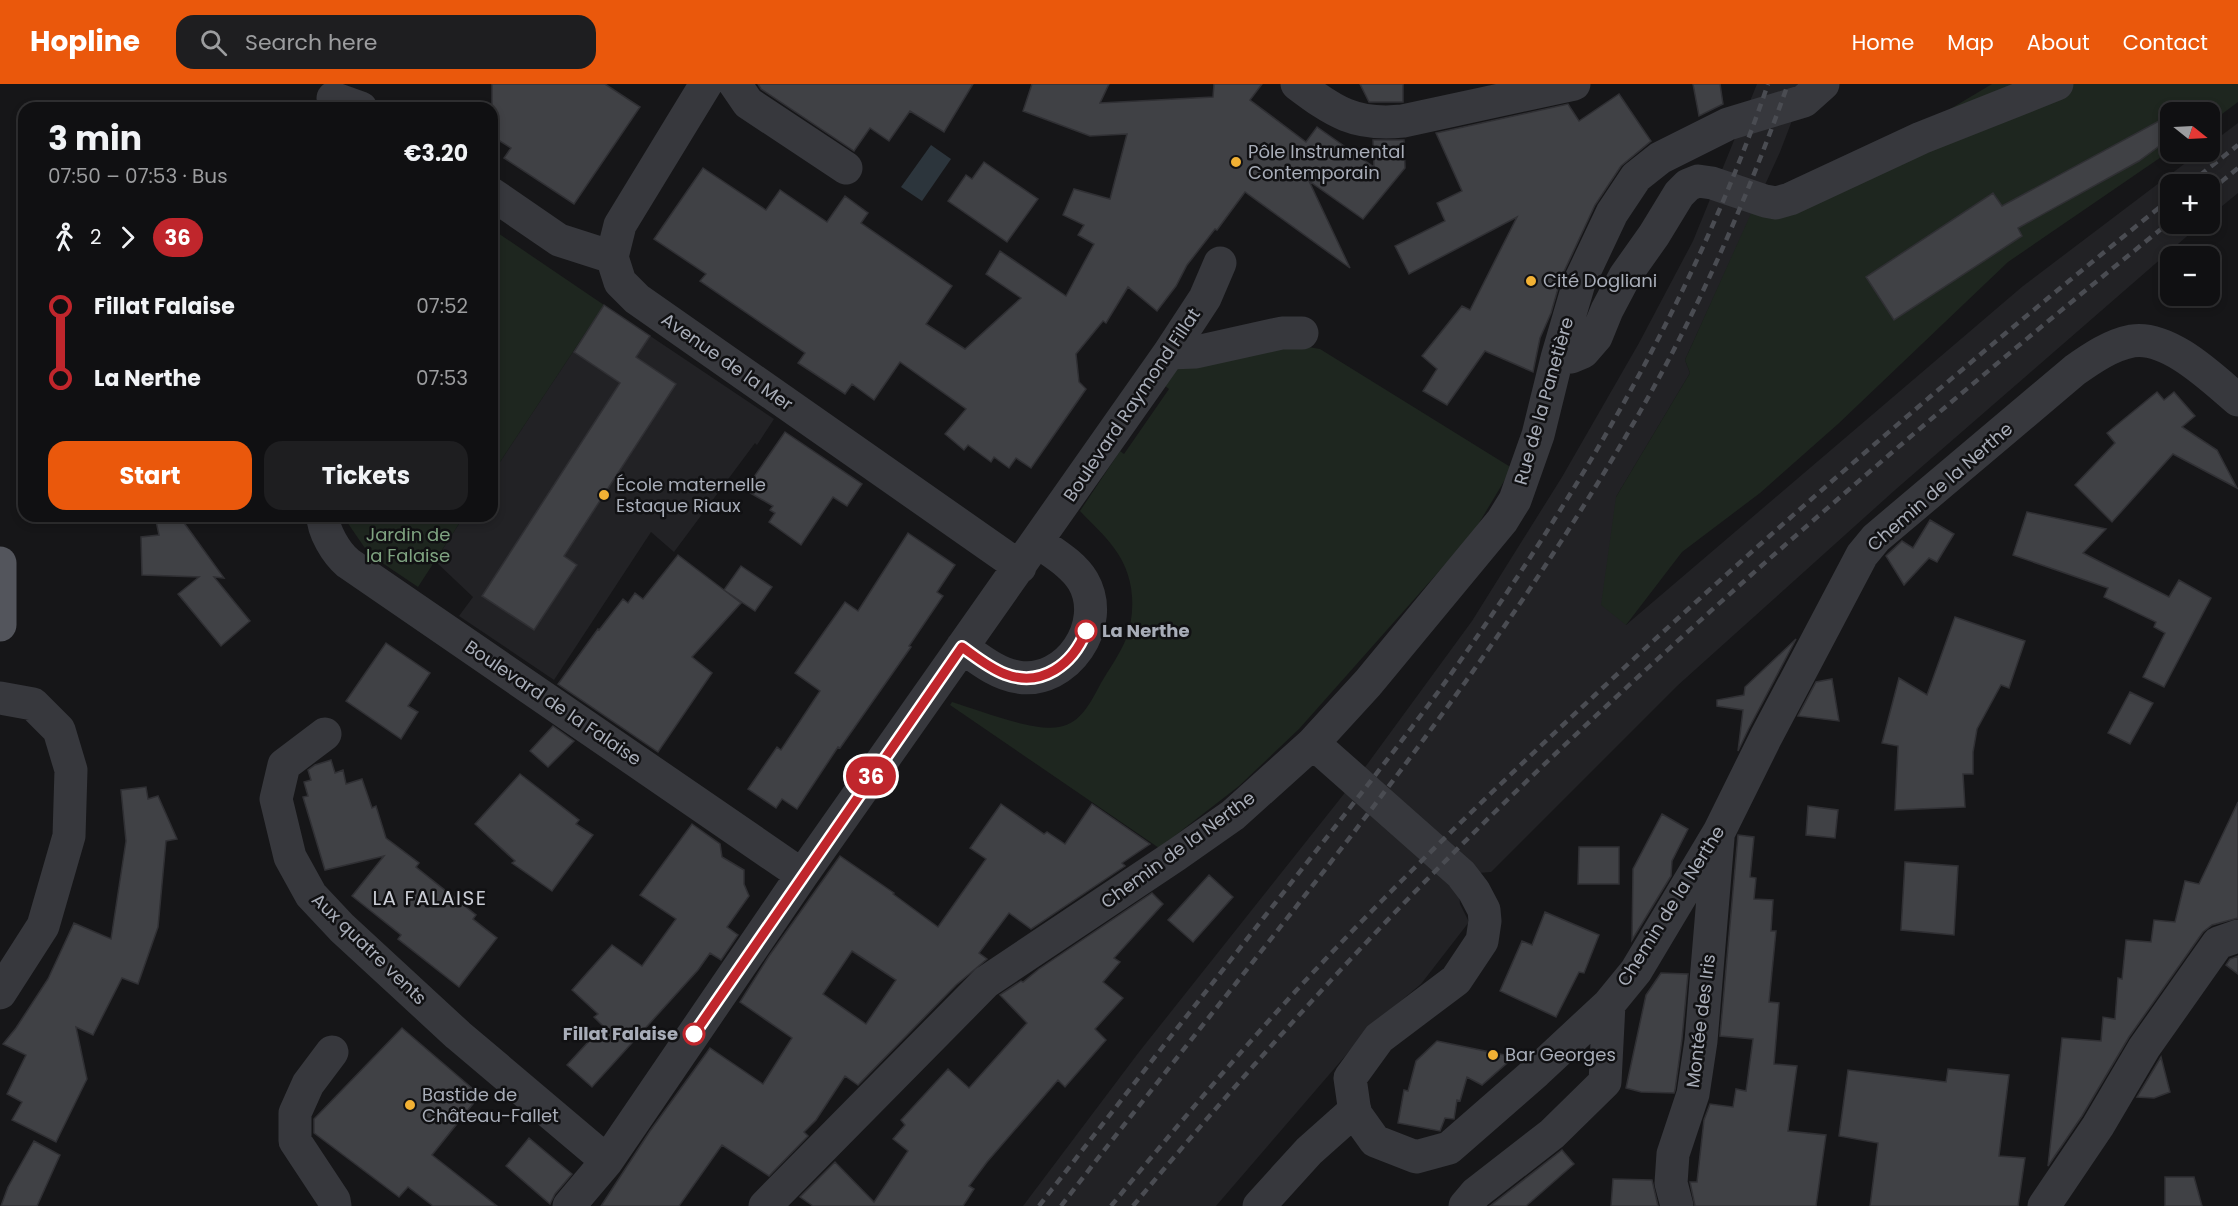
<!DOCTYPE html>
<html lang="en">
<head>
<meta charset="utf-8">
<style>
  :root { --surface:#101012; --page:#1e1e20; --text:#f1f3f6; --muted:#9c9d9f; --line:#303032; --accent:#ea580c }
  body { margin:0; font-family:Poppins,sans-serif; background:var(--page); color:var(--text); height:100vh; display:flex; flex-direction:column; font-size:22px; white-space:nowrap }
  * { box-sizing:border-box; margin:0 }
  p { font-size:20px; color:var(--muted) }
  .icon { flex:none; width:33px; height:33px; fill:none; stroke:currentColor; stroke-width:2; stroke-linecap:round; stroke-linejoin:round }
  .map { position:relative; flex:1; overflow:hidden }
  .sheet { position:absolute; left:18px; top:18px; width:480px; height:420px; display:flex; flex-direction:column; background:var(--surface); border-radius:18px; box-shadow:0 3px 9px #0003,0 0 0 2px var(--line) }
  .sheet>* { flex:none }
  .badge { padding:0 12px; border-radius:20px; font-size:21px; line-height:39px }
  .needle { width:39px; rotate:108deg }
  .controls { position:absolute; left:2160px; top:18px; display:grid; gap:12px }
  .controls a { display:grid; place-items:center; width:60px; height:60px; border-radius:12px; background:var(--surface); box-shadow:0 3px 9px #0003,0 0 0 2px var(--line); font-size:30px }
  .map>.badge { position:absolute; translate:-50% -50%; box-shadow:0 0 0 3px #fff }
  .legs { display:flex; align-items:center; gap:9px; height:66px; padding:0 30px; font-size:20px }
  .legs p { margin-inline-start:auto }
  .summary { display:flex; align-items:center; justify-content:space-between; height:102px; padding:0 30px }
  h1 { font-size:33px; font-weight:700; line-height:45px }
  .action { display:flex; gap:12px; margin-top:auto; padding:12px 30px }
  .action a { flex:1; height:69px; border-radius:18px; background:var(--accent); color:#fff; font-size:24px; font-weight:700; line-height:69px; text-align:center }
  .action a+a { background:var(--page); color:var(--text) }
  ul { padding:0 30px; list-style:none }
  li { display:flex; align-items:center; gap:21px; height:72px; font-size:22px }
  li i { display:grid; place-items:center; width:9px; height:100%; margin:0 8px; background:currentColor }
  li i::after { content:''; width:15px; height:15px; margin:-8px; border:4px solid; border-radius:50%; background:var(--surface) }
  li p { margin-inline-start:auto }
  li:first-child i { background:linear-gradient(#0000 50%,currentColor 0) }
  li:last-child i { background:linear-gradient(currentColor 50%,#0000 0) }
  header { display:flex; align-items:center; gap:36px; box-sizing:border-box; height:84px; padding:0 30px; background:var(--accent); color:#fff }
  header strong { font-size:28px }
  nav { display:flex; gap:33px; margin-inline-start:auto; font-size:21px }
  .search { width:420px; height:54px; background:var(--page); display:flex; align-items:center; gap:15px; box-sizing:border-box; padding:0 21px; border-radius:18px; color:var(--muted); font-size:22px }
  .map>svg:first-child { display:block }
  .built { fill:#222225 }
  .green { fill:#1e261f }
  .water { fill:#2c353c }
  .building { fill:#404145; stroke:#303034; stroke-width:1.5; fill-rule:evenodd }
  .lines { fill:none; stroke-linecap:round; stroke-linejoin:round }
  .minor { stroke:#37383d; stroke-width:33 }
  .major { stroke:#53555c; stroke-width:33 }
  .rail { stroke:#4a4c52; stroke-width:4.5; stroke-dasharray:8 6; stroke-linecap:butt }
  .line-1-casing { stroke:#fff; stroke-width:14 }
  .line-1 { stroke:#c0262c; stroke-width:9 }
  .poi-dot { fill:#f2b134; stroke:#111113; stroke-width:2 }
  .stop-1-dot { fill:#fff; stroke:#c0262c; stroke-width:3 }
  .labels { text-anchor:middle; stroke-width:5; stroke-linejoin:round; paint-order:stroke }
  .poi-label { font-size:18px; fill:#a8adb8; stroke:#111113; text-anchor:start }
  .street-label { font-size:18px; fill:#a8adb8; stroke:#111113 }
  .park-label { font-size:18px; fill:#7fa381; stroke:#111113 }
  .stop-label { font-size:18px; font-weight:bold; fill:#a8adb8; stroke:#111113; text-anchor:start }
  .neighbourhood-label { font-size:20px; letter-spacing:1.5px; fill:#c9ccd4; stroke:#111113 }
</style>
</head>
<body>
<header>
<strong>Hopline</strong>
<div class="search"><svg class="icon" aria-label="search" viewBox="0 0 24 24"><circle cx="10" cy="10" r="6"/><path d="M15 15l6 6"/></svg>Search here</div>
<nav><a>Home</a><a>Map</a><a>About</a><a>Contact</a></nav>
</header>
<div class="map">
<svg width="2238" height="1122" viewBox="0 0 2238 1122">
  <rect width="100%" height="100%" fill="#161618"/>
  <path class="built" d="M1757,0H1806L1780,68L1685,276L1690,289L1616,413L1626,541L2023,202L2200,68H2210V60L2238,39V109L2210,132V100H2170V140H2201L1895,406L1677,602L1491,788L1478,789L1459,808L1460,820L1469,838L1421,900L1371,942L1216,1122H1023L1139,968L1363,686L1472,537L1562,393L1639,259L1693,157Z
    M604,221L774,335L757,361L755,359L674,468L651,448L554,596L459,532L473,513L435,477L464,432H492V390Z"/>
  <path class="green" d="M1992,0H2238V18L2210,39V28H2170V67L2008,178L1838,340L1760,409L1682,468L1626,541L1601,521L1616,413L1690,289L1685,276L1762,105L1771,106L1925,40Z
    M492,145L604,221L492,390Z
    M1285,259L1320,265L1512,384L1473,449L1299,645L1239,702L1159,764L950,621L952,618C978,626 1034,648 1059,643C1082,639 1091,617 1101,599C1109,585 1120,570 1126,555C1137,525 1134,490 1114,464C1105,451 1091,439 1080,427L1120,367L1124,370L1169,305L1160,298L1175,280Z
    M346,432H464L418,503L369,470L347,438Z"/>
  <path class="water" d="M931,61L951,75L922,117L901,103Z"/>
  <path class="building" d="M492,0H605L640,23L574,120L504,74L511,64L492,52Z
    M758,0H973L944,48L910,27L889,57L870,44L854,67L761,5Z
    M1032,0H1109L1100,19L1213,13L1214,0H1262L1250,16L1306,58L1317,43L1374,83L1373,56H1404L1405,84L1363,135L1309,97L1350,184L1245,108L1217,146L1215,145L1187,181L1176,202L1157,227L1128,203L1106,239L1103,237L1076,270L1079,298L1086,305L1031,384L1016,374L1009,384L994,373L991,378L968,361L964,366L945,350L966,325L900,278L874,316L852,300L845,310L798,279L805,269L700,197L706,190L654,155L703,84L766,126L780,106L827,138L845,112L868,129L861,139L952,202L926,240L965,265L1021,214L986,190L1000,167L1066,212L1094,160L1078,151L1084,141L1063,131L1074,105L1110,115L1127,50L1090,52L1023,27Z
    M1360,0H1403V18H1369Z
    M1693,0H1720L1723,20L1699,32Z
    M1619,10L1651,57L1621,82L1595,121L1561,194L1551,229L1540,254L1533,288L1485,267L1447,321L1423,307L1437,285L1422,272L1462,222L1470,226L1517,133L1409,190L1395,162L1445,137L1437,119L1462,107L1436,49L1568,20L1579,37Z
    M2170,31V54L2139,77L2018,144L2022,152L1894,236L1866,193L1993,109L2002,122Z
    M984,78L1038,115L1007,158L948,117L966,91L972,95Z
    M604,221L650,252L636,273L676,300L564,472L577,481L534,546L482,512L620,299L574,268Z
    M2157,308L2164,316L2174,308L2195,332L2182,343L2217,366L2237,404L2173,370L2112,438L2075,401L2115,359L2107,349Z
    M785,348L862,400L847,422L833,413L801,461L769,438L775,429L770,426L773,422L745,406Z
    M2027,428L2106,445L2083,469L2169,513L2179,496L2211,514L2164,603L2143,593L2165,549L2154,543L2156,538L2104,513L2108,504L2013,471Z
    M182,436L224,494L214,493L250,537L221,562L178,510L199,493L142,491L141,453L159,451L156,437Z
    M1930,436L1954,450L1937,478L1929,474L1904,501L1886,472L1902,457L1913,464Z
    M908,449L955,481L937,508L943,512L909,562L911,563L840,664L838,663L797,725L782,715L776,724L748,705L777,663L781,666L820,607L795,589L845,518L858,527Z
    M678,471L741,519L692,573L712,589L658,668L558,600L598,545L599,546L623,515L628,519L635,509L643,515Z
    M741,482L772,503L755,527L724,506Z
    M1955,533L2025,557L2009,604L2001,601L1977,645L1973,668V690H1963L1965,723L1895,726L1898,662L1882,659L1899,594L1927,611Z
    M1796,555L1749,644L1738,667L1743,626L1717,622V616L1744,611L1745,603Z
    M386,559L430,589L408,622L418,628L401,655L346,617Z
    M1832,595L1839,637L1798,632L1816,598Z
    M2130,608L2153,619L2130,660L2108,649Z
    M553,642L574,657L548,683L530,667Z
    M331,676L335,689L343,686L346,700L362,695L372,724L376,722L386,754L419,779L416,783L476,831L473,835L497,854L459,903L398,855L401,851L352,812L384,772L325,786L303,713L308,712L304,698L311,696L308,686L315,681Z
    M520,690L579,736L576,740L593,751L552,807L512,779L515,777L475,740Z
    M146,703L148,715L158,712L177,755L166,757L158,843L138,900L122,894L93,951L76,943L87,995L56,1058L12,1036L22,1018L7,1010L26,971L3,960L16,944L48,895L74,839L111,855L126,757L121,706Z
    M2238,718V834L2212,841L2203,848L2129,953L2082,1032L2048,1082L2062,954L2101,957L2103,933L2115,935L2118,894L2122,895L2126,856L2151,858L2154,836L2175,838L2185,797L2199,800Z
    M1001,720L1044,750L1047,748L1065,760L1092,720L1150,760L1122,779L1125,782L1031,845L1009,829L979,869L987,875L956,901L858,1001L845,992L816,1036L804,1048L808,1052L769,1092L722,1061L679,1122H601L650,1047L710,964L763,1000L792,954L740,918L769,872L840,772L894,809L893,810L938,843L986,775L970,764ZM852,867L896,896L866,940L823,910Z
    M1808,722L1838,726L1835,754L1806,751Z
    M1662,730L1688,745L1672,777L1671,792L1632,856L1633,785Z
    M692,740L720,760L722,773L744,786V800L749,812L727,843L738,851L721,876L710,869L698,886L592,1003L567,981L603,942L594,933L598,930L572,906L612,861L642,882L676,835L640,811Z
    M1738,751L1754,753L1750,793L1756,794L1754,815L1773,816L1771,847H1776L1769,918L1779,919L1774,980L1797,982L1788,1047L1826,1051L1816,1122H1695L1690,1098H1697L1704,1036L1710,1020L1733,1023L1736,1005L1746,1007L1753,955L1720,952Z
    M1579,763H1619V800H1578Z
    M1905,778L1958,782L1954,851L1901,846Z
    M1209,791L1233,813L1193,858L1168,836Z
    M1152,809L1163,820L1114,874L1120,878L1103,898L1123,914L1095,945L1106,956L1065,1003L1058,996L987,1078L969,1102L974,1105L963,1122H813L800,1113L835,1078L874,1118L908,1067L893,1055L905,1041L901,1036L948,985L969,1004L1027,939L1000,911L1021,897L1023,898L1039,885Z
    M1545,828L1599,851L1584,889L1579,888L1556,933L1500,907L1522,857L1532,861Z
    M2238,872V890L2226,881L2230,875Z
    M1661,889L1688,890L1682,955L1675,1006L1674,1009L1641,1008L1626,1004L1646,911Z
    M402,944L480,1011L432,1071L497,1122H433L408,1103L399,1113L314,1049V1035Z
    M1437,957L1514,973L1482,1001L1467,993L1460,1017L1457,1016L1454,1035L1445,1034L1440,1047L1398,1039L1404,1006L1408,1007L1416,977Z
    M2161,973L2170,1008L2154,1014L2137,1013Z
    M1948,985L2009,991L1999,1072L2025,1074L2018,1122H1870L1878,1059L1839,1052L1848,986L1946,998Z
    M529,1054L572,1090L555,1110L550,1120L506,1082Z
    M34,1057L60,1071L37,1122H1L8,1103Z
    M1562,1066L1574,1080L1526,1122H1490Z
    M2165,1093H2194L2202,1122H2165Z
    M1613,1095L1652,1096L1658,1122H1611Z"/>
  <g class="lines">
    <path class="minor" d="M706,0L620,141L612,173L620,198L637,215L1020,483
      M735,0L748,19L846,84
      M1297,0C1334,28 1355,42 1403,37L1574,0
      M333,14L361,24
      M492,110L559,156L612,173
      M1169,269L1196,268L1282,249H1302
      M1557,274L1571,273L1583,268L1596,253L1607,226L1625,192L1654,151L1679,110L1688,101L1698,97L1712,99L1765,117L1776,119L1790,115L1921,54L2057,0
      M323,432C323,447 336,469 348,479L802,791
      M962,563C979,575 997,590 1018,593C1067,601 1108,540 1083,497C1073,480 1053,469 1038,458
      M0,614L33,620L59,646L71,686L69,752L43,842L0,909
      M325,650L284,681L276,715L290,773L311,811L342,844L458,951L607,1077
      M1313,659L1368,599L1502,437L1515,416L1538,351L1557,274L1579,199L1612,129L1636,93L1660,74L1728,40L1804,17L1823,0
      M332,968L308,1000L295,1029V1057L334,1116L335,1122
      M569,1122L607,1077L802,791L1169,269L1205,214L1220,179
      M765,1122L986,898L1176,771L1233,731L1313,659L1461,790L1474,807L1484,826L1485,837L1482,857L1456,896L1379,954L1350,994L1355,1029L1375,1057L1416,1073L1449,1064L1536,988L1609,920L1636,887L1719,748L1766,653L1862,471L1876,454L2075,286C2092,274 2111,261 2132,257C2169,251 2213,295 2238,316
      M1259,1122L1309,1067L1355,1026
      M1465,1122L1476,1109L1552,1050L1605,998L1609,920
      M1677,1122L1671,1099L1673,1070L1693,1010L1701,957L1718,754
      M2044,1122L2098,1042L2144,964L2218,859L2238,852"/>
    <path class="major" d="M0,479V541"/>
    <path class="rail" d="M2189,100L2238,61
      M2210,107L2238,84
      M1039,1122C1119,1019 1199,916 1280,813C1334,744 1389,675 1441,604C1575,416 1693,219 1768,0
      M1061,1122C1261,862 1478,612 1641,326C1700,223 1748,112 1788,0
      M1111,1122C1167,1054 1224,986 1283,921C1382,812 1489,710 1596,610C1781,437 1973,273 2170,115
      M1133,1122C1207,1033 1283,947 1362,863C1490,727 1628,600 1768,476C1900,360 2034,247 2170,138"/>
  </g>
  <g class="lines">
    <g class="line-1-casing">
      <path id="line-1" d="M694,950L962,563C976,573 989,584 1005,590C1042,604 1073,580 1086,547"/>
    </g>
    <use href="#line-1" class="line-1"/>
  </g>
  <g class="poi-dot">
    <circle cx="1236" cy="78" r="6"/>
    <circle cx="1531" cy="197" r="6"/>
    <circle cx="604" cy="411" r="6"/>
    <circle cx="1493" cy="971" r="6"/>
    <circle cx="410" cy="1021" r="6"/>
  </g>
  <g class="stop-1-dot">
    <circle cx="1086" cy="547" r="10"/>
    <circle cx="694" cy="950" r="10"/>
  </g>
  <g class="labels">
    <g class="poi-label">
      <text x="1248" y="74">Pôle Instrumental<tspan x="1248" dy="21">Contemporain</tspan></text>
      <text x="1543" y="203">Cité Dogliani</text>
      <text x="616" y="407">École maternelle<tspan x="616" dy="21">Estaque Riaux</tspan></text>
      <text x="1505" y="977">Bar Georges</text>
      <text x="422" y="1017">Bastide de<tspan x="422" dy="21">Château-Fallet</tspan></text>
    </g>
    <g class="street-label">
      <text transform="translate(727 278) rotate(35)" y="6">Avenue de la Mer</text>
      <text transform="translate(1544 317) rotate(-74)" y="6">Rue de la Panetière</text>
      <text transform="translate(1132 321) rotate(-56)" y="6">Boulevard Raymond Fillat</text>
      <text transform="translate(1940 403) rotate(-41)" y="6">Chemin de la Nerthe</text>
      <text transform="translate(553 619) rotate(34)" y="6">Boulevard de la Falaise</text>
      <text transform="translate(1178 766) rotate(-36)" y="6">Chemin de la Nerthe</text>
      <text transform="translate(1671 822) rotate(-58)" y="6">Chemin de la Nerthe</text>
      <text transform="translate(369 865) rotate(44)" y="6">Aux quatre vents</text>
      <text transform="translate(1701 937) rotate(-83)" y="6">Montée des Iris</text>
    </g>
    <g class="park-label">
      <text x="408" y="457">Jardin de<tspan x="408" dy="21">la Falaise</tspan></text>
    </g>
    <g class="stop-label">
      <text x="1102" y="553">La Nerthe</text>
      <text x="678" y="956" text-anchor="end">Fillat Falaise</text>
    </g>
    <g class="neighbourhood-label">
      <text x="430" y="821">LA FALAISE</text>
    </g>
  </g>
</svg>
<div class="controls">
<a><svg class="needle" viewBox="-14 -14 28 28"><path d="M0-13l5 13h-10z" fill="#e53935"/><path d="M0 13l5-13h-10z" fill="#9c9d9f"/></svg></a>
<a>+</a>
<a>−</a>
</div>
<b class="badge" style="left:871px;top:692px;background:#c0262c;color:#fff">36</b>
<section class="sheet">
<div class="summary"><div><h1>3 min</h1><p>07:50 – 07:53 · Bus</p></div><b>€3.20</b></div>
<div class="legs"><svg class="icon" aria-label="walk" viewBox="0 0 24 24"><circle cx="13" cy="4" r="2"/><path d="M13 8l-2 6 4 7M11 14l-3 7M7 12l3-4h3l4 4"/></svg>2<svg class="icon" aria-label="forward" viewBox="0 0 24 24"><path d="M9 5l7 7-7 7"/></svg><b class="badge" style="background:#c0262c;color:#fff">36</b></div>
<ul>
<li><i style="color:#c0262c"></i><b>Fillat Falaise</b><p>07:52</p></li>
<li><i style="color:#c0262c"></i><b>La Nerthe</b><p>07:53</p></li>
</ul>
<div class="action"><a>Start</a><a>Tickets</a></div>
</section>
</div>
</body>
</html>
